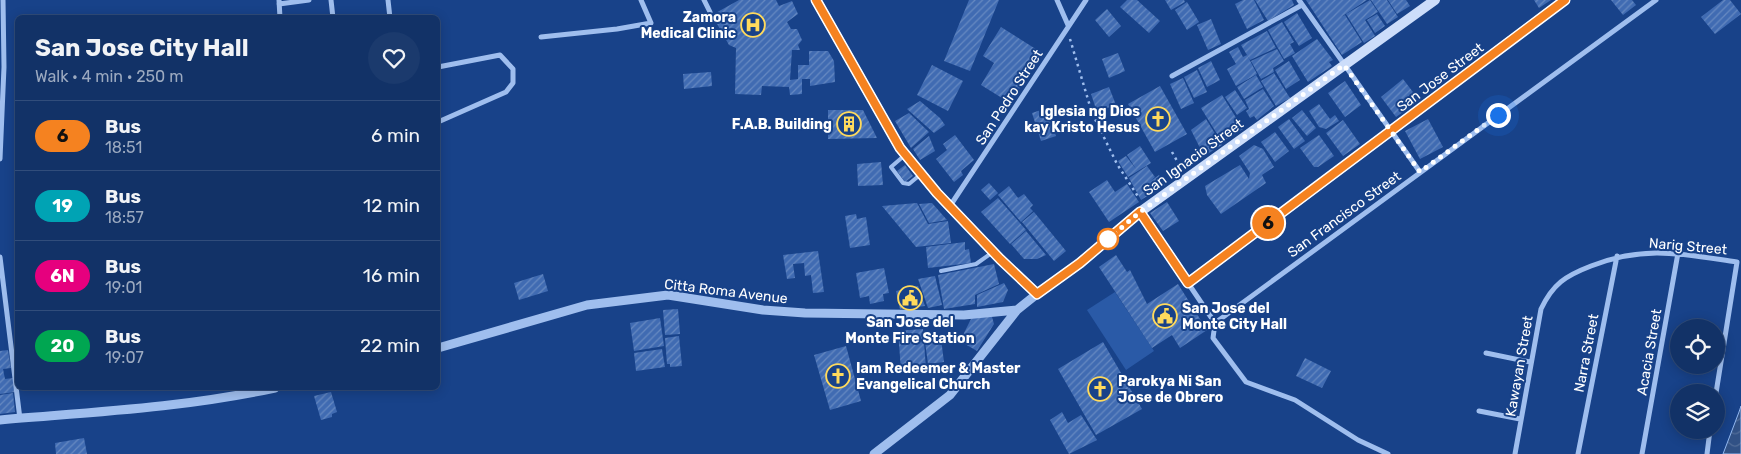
<!DOCTYPE html>
<html lang="en">
<head>
<meta charset="utf-8">
<style>
  :root { --surface:#123267; --page:#1b3a6d; --text:#f1f3f6; --muted:#9caac0; --line:#314d7b }
  body { margin:0; font-family:Rubik,sans-serif; background:var(--page); color:var(--text); height:100vh; display:flex; flex-direction:column; font-size:19px; white-space:nowrap }
  * { box-sizing:border-box; margin:0 }
  p { font-size:16px; color:var(--muted) }
  .icon { flex:none; width:28px; height:28px; fill:none; stroke:currentColor; stroke-width:2; stroke-linecap:round; stroke-linejoin:round }
  .map { position:relative; flex:1; overflow:hidden }
  .side { position:absolute; left:15px; top:15px; width:425px; height:375px; display:flex; flex-direction:column; background:var(--surface); border-radius:8px; box-shadow:0 2px 12px #0003,0 0 0 1px var(--line) }
  .side>* { flex:none }
  .badge { padding:0 10px; border-radius:16px; font-size:18px; line-height:32px }
  .controls { position:absolute; left:1670px; top:319px; display:grid; gap:10px }
  .controls a { display:grid; place-items:center; width:55px; height:55px; border-radius:50%; background:var(--surface); box-shadow:0 2px 12px #0003,0 0 0 1px var(--line); font-size:25px }
  .you { position:absolute; width:25px; height:25px; margin:-12px; border:4px solid #fff; border-radius:50%; background:#1a73e8; box-shadow:0 0 0 8px #1a73e833 }
  .map>.badge { position:absolute; translate:-50% -50%; box-shadow:0 0 0 2px #fff }
  .round { display:grid; place-items:center; flex:none; width:52px; height:52px; border-radius:26px; background:var(--page) }
  .headline { display:flex; align-items:center; justify-content:space-between; height:85px; padding:0 20px }
  h1 { font-size:24px; font-weight:700; line-height:38px }
  ul { padding:0; list-style:none }
  li { display:flex; align-items:center; gap:15px; height:70px; padding:0 20px; border-top:1px solid var(--line) }
  li div { flex:1 }
  li b { display:block; font-size:19px }
  li em { font-style:normal }
  li .badge { min-width:55px; font-weight:700; text-align:center }
  .map>svg:first-child { display:block }
  .garden { fill:#2a5aa7 }
  .water { fill:url(#water-waves); stroke:#92b8f0 }
  .building { fill:url(#building-hatch) }
  .lines { fill:none; stroke-linecap:round; stroke-linejoin:round }
  .path { stroke:#9fbeee; stroke-width:2.5; stroke-dasharray:2.5 4; stroke-linecap:butt }
  .service { stroke:#9fbeee; stroke-width:4 }
  .minor { stroke:#9fbeee; stroke-width:5 }
  .tertiary { stroke:#9fbeee; stroke-width:9 }
  .secondary { stroke:#ccddfa; stroke-width:10 }
  .line-casing { stroke:#fff; stroke-width:11 }
  .line { stroke:#f58220; stroke-width:8 }
  .walk { stroke:#fff; stroke-width:5; stroke-dasharray:0 9 }
  .stop-dot { fill:#fff; stroke:#f58220; stroke-width:2.5 }
  .labels { text-anchor:middle; stroke-width:4; stroke-linejoin:round; paint-order:stroke }
  .poi-label { font-size:14px; font-weight:bold; fill:#fff; stroke:#184289; text-anchor:end }
  .street-label { font-size:14px; fill:#fff; stroke:#184289 }
</style>
</head>
<body>
<div class="map">
<svg width="1741" height="454" viewBox="0 0 1741 454">
  <defs>
    <pattern id="water-waves" width="16" height="10" patternUnits="userSpaceOnUse" patternTransform="scale(1.25)"><rect width="16" height="10" fill="#315185"/><path d="M0 5q4-4 8 0t8 0" fill="none" stroke="#506b97"/></pattern>
    <pattern id="building-hatch" width="6" height="6" patternUnits="userSpaceOnUse" patternTransform="scale(1.25)"><rect width="6" height="6" fill="#406bb2"/><path d="M-1 1l2-2M0 6l6-6M5 7l2-2" fill="none" stroke="#6689c1"/></pattern>
  </defs>
  <rect width="100%" height="100%" fill="#184289"/>
  <path class="garden" d="M1115,292L1154,351L1126,370L1087,310Z"/>
  <path class="water" d="M1741,406V454H1723L1739,412Z"/>
  <path class="building" d="M739,0H776L779,6L792,1L798,14L787,22L791,29H797L802,40L798,45L800,50H792L790,80L798,79V65H809V51H828L834,61L835,82L810,86V79H802V94L790,95L789,87L762,86L761,95L735,94L736,48L729,45L712,15Z
    M969,0H999L970,71L944,61Z
    M1127,0H1137L1160,21L1149,33L1120,7Z
    M1165,0H1184L1185,2L1171,10Z
    M1243,0H1254L1264,20L1247,29L1235,4Z
    M1255,0H1292L1294,5L1268,21Z
    M1306,0H1367L1341,17L1345,15L1362,42L1342,55Z
    M1370,0L1378,12L1365,20L1375,36L1364,43L1346,14Z
    M1371,0H1387L1398,17L1387,24Z
    M1388,0H1406L1410,6L1397,14Z
    M1534,0H1551L1539,8Z
    M1611,0H1632L1636,5L1623,15Z
    M1723,0H1730L1741,14L1715,34L1701,17Z
    M1187,2L1199,22L1187,30L1175,10Z
    M1107,9L1121,26L1109,37L1095,20Z
    M1297,13L1312,38L1299,46L1284,22Z
    M1377,14L1385,26L1375,33L1367,20Z
    M1211,19L1221,44L1208,50L1197,25Z
    M1282,22L1294,42L1290,44L1295,53L1284,59L1268,30Z
    M1001,27L1042,53L1010,103L981,85L994,63L983,56Z
    M1267,31L1276,48L1250,60L1241,45Z
    M1317,39L1333,60L1329,62L1332,66L1308,82L1292,56Z
    M1238,47L1243,57L1247,55L1257,74L1236,86L1227,69L1236,64L1229,52Z
    M1277,49L1284,61L1273,68L1274,72L1261,79L1251,61Z
    M1118,53L1125,71L1109,78L1102,59Z
    M1211,61L1220,80L1207,87L1198,68Z
    M1289,61L1300,80L1286,89L1275,70Z
    M932,65L963,81L948,111L917,95Z
    M1197,70L1207,92L1194,98L1184,77Z
    M711,72L712,86L684,89L683,74Z
    M1274,73L1290,98L1276,106L1261,81Z
    M1256,75L1263,87L1244,99L1237,87Z
    M1183,78L1194,103L1181,109L1170,84Z
    M1403,79L1419,100L1396,117L1381,97Z
    M1345,81L1361,105L1345,117L1328,93Z
    M1160,86L1187,134L1155,152L1128,104Z
    M1109,87L1116,105L1097,112L1091,94Z
    M1263,89L1274,106L1257,120L1254,116L1250,118L1246,111L1249,109L1245,100Z
    M1235,90L1247,108L1237,115L1225,97Z
    M1222,95L1243,129L1222,142L1201,108Z
    M920,101L940,118L945,125L934,133L907,109Z
    M1319,104L1330,119L1335,115L1339,121L1326,129L1319,127L1309,111Z
    M1047,108L1056,136L1041,141L1032,113Z
    M828,110H863L877,138L828,139Z
    M1302,110L1316,128L1307,136L1292,118Z
    M909,113L929,132L911,148L895,121Z
    M1206,119L1222,145L1204,156L1191,130Z
    M1289,119L1305,141L1294,149L1278,127Z
    M1428,119L1443,147L1420,159L1405,131Z
    M1343,120L1360,144L1343,156L1326,133Z
    M1275,132L1289,151L1275,162L1261,142Z
    M955,135L974,160L961,171L963,175L954,182L936,159L947,150L943,144Z
    M1319,135L1334,156L1318,167H1314L1300,148Z
    M929,136L935,151L920,160L913,149Z
    M1254,145L1263,149L1274,167L1262,175L1266,183L1221,214L1207,195L1205,186L1240,165L1249,179L1250,173L1239,156Z
    M1140,146L1151,163L1128,177L1118,161L1126,156L1136,169L1127,155Z
    M881,162L883,185L858,186L857,164Z
    M905,165L913,176L905,182L897,171Z
    M1147,166L1155,177L1149,182L1159,175L1165,185L1141,200L1129,178Z
    M1107,180L1115,192L1127,184L1139,202L1109,222L1089,192Z
    M989,183L998,193L990,200L981,190Z
    M1009,186L1018,198L1024,194L1033,205L1030,208L1033,211L1021,222L998,195Z
    M998,198L1026,230L1010,244L981,212Z
    M1167,202L1179,221L1163,231L1150,213Z
    M917,203L928,224L948,221L951,243L916,247L882,206Z
    M932,203L947,220L929,223L919,204Z
    M1034,212L1066,251L1054,261L1022,222Z
    M856,214L857,219L866,217L870,245L850,248L845,216Z
    M1026,231L1046,255L1037,259H1024L1011,244Z
    M965,242V250L969,249L971,263L928,268L926,247Z
    M818,251L824,292L813,293L811,275L805,276L804,263L793,264L795,278L787,279L783,255Z
    M1116,255L1127,272L1130,270L1147,304L1178,284L1207,330L1180,348L1172,335L1152,348L1099,267Z
    M994,264L999,284L975,295V304L944,309L938,275Z
    M884,268L889,293L883,294L884,301L870,304L869,296L860,298L856,273Z
    M543,274L548,291L519,300L514,283Z
    M935,276L942,305L928,308L918,279Z
    M1004,283L1008,290L1003,302L977,307V295Z
    M918,286L925,306L900,309L896,291Z
    M678,309L680,334L665,335L663,310Z
    M972,317H992L994,324L977,351L960,341Z
    M660,318L664,346L634,351L630,323Z
    M923,329L926,368L901,370L898,331Z
    M679,336L682,366L670,367V364H667L665,338Z
    M941,339L944,362L928,364L925,342Z
    M1103,342L1142,409L1096,435L1058,369Z
    M846,346L861,401L830,410L814,355Z
    M662,349L665,367L636,371L634,353Z
    M8,350L11,368L3,369L5,379L13,378L15,392L0,394V351Z
    M1305,358L1331,371L1322,388L1296,376Z
    M331,392L337,412L332,414V417L321,420L314,396Z
    M13,393L15,412L0,414V395Z
    M1062,412L1068,423L1081,415L1097,440L1069,454L1050,420Z
    M84,438L87,454H56L55,443Z"/>
  <g class="lines">
    <path class="path" d="M1070,39L1092,113L1117,164L1139,198
      M1172,152L1181,168"/>
    <path class="service" d="M905,155L891,167L903,183L909,184L921,174
      M941,271L976,264L993,252"/>
    <path class="minor" d="M279,0L280,18
      M331,0L333,18
      M388,0L390,18
      M704,0L710,12
      M1057,0L1068,25
      M1299,0L1420,172
      M279,4L309,0
      M541,37L617,29L651,23L641,0
      M438,67L500,55L513,69V83L506,92L438,122
      M1172,76L1302,5
      M0,159L4,67L3,0
      M950,206L1086,0
      M0,257L20,419
      M1188,283L1215,323
      M1215,323L1656,0
      M1215,323L1213,338L1246,382L1295,400L1358,440L1388,454
      M1486,353L1530,362
      M1479,411L1520,419
      M1515,454L1541,309C1553,284 1565,276 1591,266C1645,245 1682,254 1737,262L1716,393
      M1578,454L1617,256
      M1642,454L1678,253
      M1707,454L1710,430"/>
    <path class="tertiary" d="M438,348L587,305L668,295L763,310L805,313L964,315L1017,310
      M0,420C94,412 182,408 275,388
      M874,454L950,395L1017,310L1037,294"/>
    <path class="secondary" d="M816,0L900,148L937,193L1000,259L1037,294L1080,263L1140,212L1435,0
      M1140,212L1188,283L1565,0"/>
  </g>
  <g class="lines">
    <g class="line-casing">
      <path id="line" d="M816,0L900,148L937,193L1000,259L1037,294L1080,263L1140,212L1188,283L1565,0"/>
    </g>
    <use href="#line" class="line"/>
    <path class="walk" d="M1108,239L1140,212L1344,65L1420,172L1498,115"/>
  </g>
  <defs>
    <g id="hospital-ring" transform="scale(1.25)"><circle r="9.5" fill="#184289" stroke="#ffda5c" stroke-width="1.5"/><path d="M-5-5h3v3.5h4V-5h3V5h-3V1.5h-4V5h-3Z" fill="#ffda5c"/></g>
    <g id="church-ring" transform="scale(1.25)"><circle r="9.5" fill="#184289" stroke="#ffda5c" stroke-width="1.5"/><path d="M-1.2-6h2.4v3.5h3.3v2.4h-3.3V6h-2.4V-.1h-3.3v-2.4h3.3Z" fill="#ffda5c"/></g>
    <g id="building-ring" transform="scale(1.25)"><circle r="9.5" fill="#184289" stroke="#ffda5c" stroke-width="1.5"/><path d="M-4-6H4V6H1V3H-1V6H-4ZM-2.5-4.3h1.7v1.8h-1.7ZM.8-4.3h1.7v1.8H.8ZM-2.5-1h1.7V.8h-1.7ZM.8-1h1.7V.8H.8Z" fill="#ffda5c"/></g>
    <g id="civic-ring" transform="scale(1.25)"><circle r="9.5" fill="#184289" stroke="#ffda5c" stroke-width="1.5"/><path d="M-.6-6.5H3V-4.5H.6V-3L4-1V1h2V6H-6V1h2V-1L-.6-3ZM-1.2 2.5V6h2.4V2.5Z" fill="#ffda5c"/></g>
  </defs>
  <g fill-rule="evenodd">
    <use href="#hospital-ring" x="753" y="25"/>
    <use href="#church-ring" x="1158" y="119"/>
    <use href="#building-ring" x="849" y="124"/>
    <use href="#civic-ring" x="910" y="298"/>
    <use href="#civic-ring" x="1165" y="316"/>
    <use href="#church-ring" x="838" y="376"/>
    <use href="#church-ring" x="1100" y="389"/>
  </g>
  <circle class="stop-dot" cx="1108" cy="239" r="10"/>
  <g class="labels">
    <g class="poi-label">
      <text x="736" y="22">Zamora<tspan x="736" dy="16">Medical Clinic</tspan></text>
      <text x="1140" y="116">Iglesia ng Dios<tspan x="1140" dy="16">kay Kristo Hesus</tspan></text>
      <text x="832" y="129">F.A.B. Building</text>
      <text x="1182" y="313" text-anchor="start">San Jose del<tspan x="1182" dy="16">Monte City Hall</tspan></text>
      <text x="910" y="327" text-anchor="middle">San Jose del<tspan x="910" dy="16">Monte Fire Station</tspan></text>
      <text x="856" y="373" text-anchor="start">Iam Redeemer &amp; Master<tspan x="856" dy="16">Evangelical Church</tspan></text>
      <text x="1118" y="386" text-anchor="start">Parokya Ni San<tspan x="1118" dy="16">Jose de Obrero</tspan></text>
    </g>
    <g class="street-label">
      <text transform="translate(1440 77) rotate(-37)" y="5">San Jose Street</text>
      <text transform="translate(1009 97) rotate(-57)" y="5">San Pedro Street</text>
      <text transform="translate(1193 157) rotate(-36)" y="5">San Ignacio Street</text>
      <text transform="translate(1344 214) rotate(-36)" y="5">San Francisco Street</text>
      <text transform="translate(1688 246) rotate(5)" y="5">Narig Street</text>
      <text transform="translate(726 291) rotate(7)" y="5">Citta Roma Avenue</text>
      <text transform="translate(1649 352) rotate(-80)" y="5">Acacia Street</text>
      <text transform="translate(1586 353) rotate(-79)" y="5">Narra Street</text>
      <text transform="translate(1519 366) rotate(-80)" y="5">Kawayan Street</text>
    </g>
  </g>
</svg>
<div class="controls">
<a><svg class="icon" aria-label="locate" viewBox="0 0 24 24"><circle cx="12" cy="12" r="6"/><path d="M12 2v4M12 18v4M2 12h4M18 12h4"/></svg></a>
<a><svg class="icon" aria-label="layers" viewBox="0 0 24 24"><path d="M12 4l9 5-9 5-9-5zM3 14l9 5 9-5"/></svg></a>
</div>
<div class="you" style="left:1498px;top:115px"></div>
<b class="badge" style="left:1268px;top:223px;background:#f58220;color:#111">6</b>
<section class="side">
<div class="headline"><div><h1>San Jose City Hall</h1><p>Walk · 4 min · 250 m</p></div><a class="round"><svg class="icon" aria-label="heart" viewBox="0 0 24 24"><path d="M12 20l-8-8c-3-5 5-10 8-4 3-6 11-1 8 4z"/></svg></a></div>
<ul>
<li><span class="badge" style="background:#f58220;color:#111">6</span><div><b>Bus</b><p>18:51</p></div><em>6 min</em></li>
<li><span class="badge" style="background:#00a3b4;color:#fff">19</span><div><b>Bus</b><p>18:57</p></div><em>12 min</em></li>
<li><span class="badge" style="background:#e6007e;color:#fff">6N</span><div><b>Bus</b><p>19:01</p></div><em>16 min</em></li>
<li><span class="badge" style="background:#00a651;color:#fff">20</span><div><b>Bus</b><p>19:07</p></div><em>22 min</em></li>
</ul>
</section>
</div>
</body>
</html>
